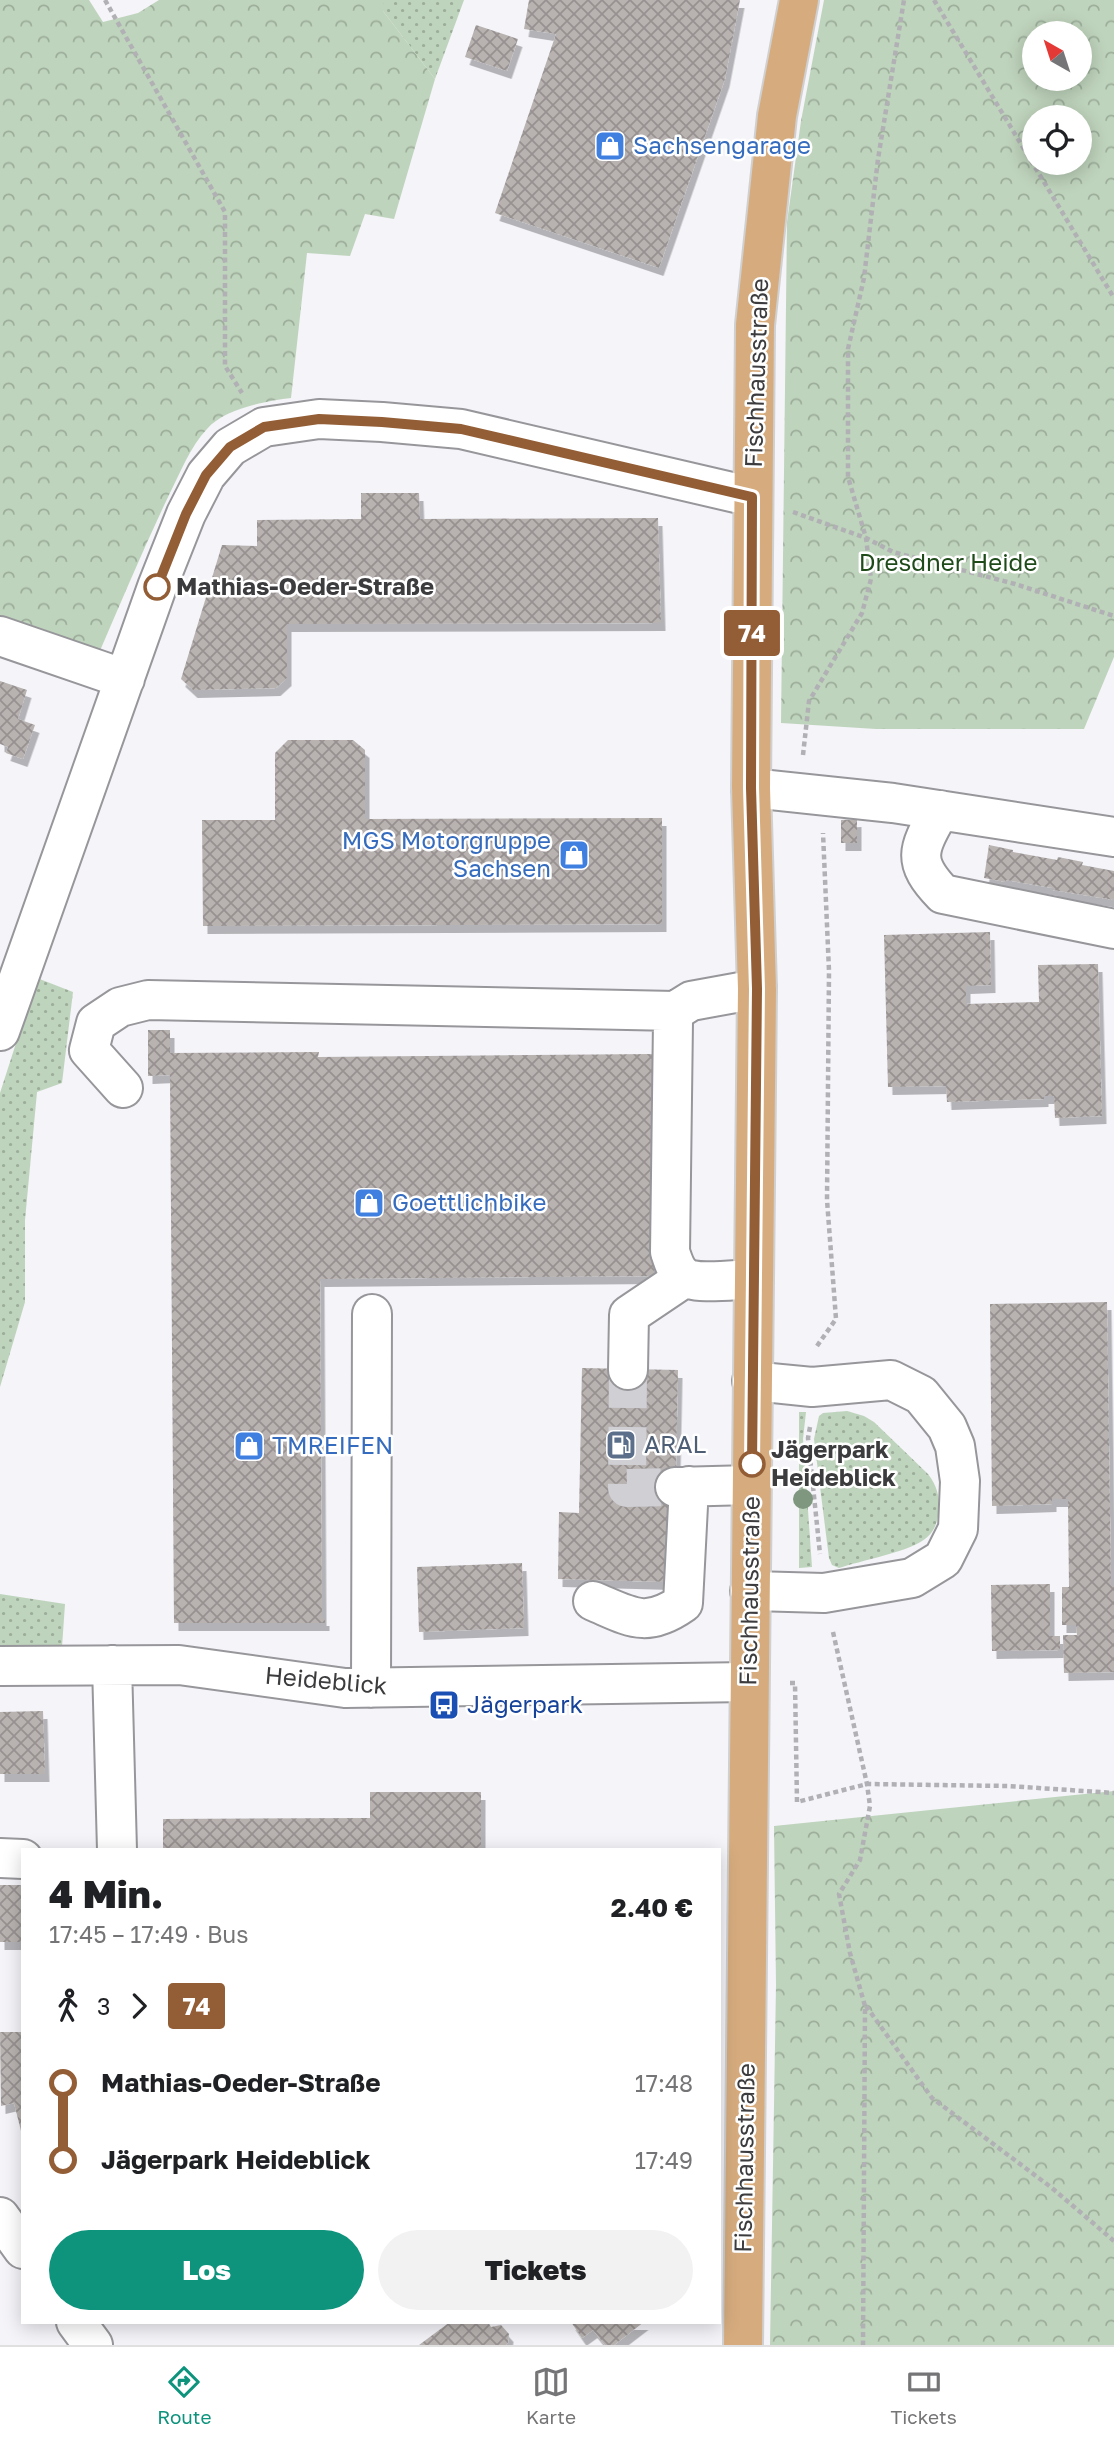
<!DOCTYPE html>
<html lang="de">
<head>
<meta charset="utf-8">
<style>
  :root { --surface:#fff; --page:#f2f2f2; --text:#202124; --muted:#757577; --line:#e0e0e0; --accent:#0e937d }
  body { margin:0; font-family:"Golos Text",sans-serif; background:var(--page); color:var(--text); height:100vh; display:flex; flex-direction:column; font-size:26px; white-space:nowrap }
  * { box-sizing:border-box; margin:0 }
  p { font-size:23px; color:var(--muted) }
  .icon { flex:none; width:38px; height:38px; fill:none; stroke:currentColor; stroke-width:2; stroke-linecap:round; stroke-linejoin:round }
  .map { position:relative; flex:1; overflow:hidden }
  .side { position:absolute; left:21px; top:1848px; width:700px; height:476px; display:flex; flex-direction:column; background:var(--surface); border-radius:0px; box-shadow:0 4px 18px #0003 }
  .side>* { flex:none }
  .badge { padding:0 14px; border-radius:5px; font-size:24px; line-height:46px }
  .needle { width:46px; rotate:321deg }
  .fabs { position:absolute; left:1022px; top:21px; display:grid; gap:14px }
  .fabs a { display:grid; place-items:center; width:70px; height:70px; border-radius:50%; background:var(--surface); box-shadow:0 4px 18px #0003; font-size:35px }
  .map>.badge { position:absolute; translate:-50% -50%; box-shadow:0 0 0 4px #fff }
  .legs { display:flex; align-items:center; gap:10px; height:77px; padding:0 28px; font-size:23px }
  .legs p { margin-inline-start:auto }
  .summary { display:flex; align-items:center; justify-content:space-between; height:119px; padding:0 28px }
  h1 { font-size:38px; font-weight:800; line-height:52px }
  .primary-button { display:flex; gap:14px; margin-top:auto; padding:14px 28px }
  .primary-button a { flex:1; height:80px; border-radius:42px; background:var(--accent); color:#fff; font-size:28px; font-weight:800; line-height:80px; text-align:center }
  .primary-button a+a { background:var(--page); color:var(--text) }
  ul { padding:0 28px; list-style:none }
  li { display:flex; align-items:center; gap:24px; height:77px; font-size:26px }
  li i { display:grid; place-items:center; width:10px; height:100%; margin:0 9px; background:currentColor }
  li i::after { content:''; width:18px; height:18px; margin:-9px; border:5px solid; border-radius:50%; background:var(--surface) }
  li p { margin-inline-start:auto }
  li:first-child i { background:linear-gradient(#0000 50%,currentColor 0) }
  li:last-child i { background:linear-gradient(currentColor 50%,#0000 0) }
  .dock { display:flex; justify-content:space-around; align-items:center; height:98px; border-top:2px solid var(--line); background:var(--surface); font-size:19px; color:var(--muted) }
  .dock a { display:grid; justify-items:center; gap:4px }
  .dock .selected { color:var(--accent) }
  .map>svg:first-child { display:block }
  .grass { fill:url(#grass-dots) }
  .forest { fill:url(#forest-crowns); fill-rule:evenodd }
  .building { fill:url(#building-cross-hatch); filter:url(#shadow) }
  .lines { fill:none; stroke-linecap:round; stroke-linejoin:round }
  .minor-tunnel { stroke:#cfcfd4; stroke-width:38; stroke-dasharray:38 19; stroke-linecap:butt }
  .minor-casing { stroke:#97979b; stroke-width:42 }
  .major-casing { stroke:#d0d0d1; stroke-width:42 }
  .path { stroke:#b1b1b5; stroke-width:4.5; stroke-dasharray:5 3.5; stroke-linecap:butt }
  .minor { stroke:#fff; stroke-width:38 }
  .major { stroke:#d6ac7e; stroke-width:38 }
  .tree { fill:#7f977e }
  .line-1-casing { stroke:#fff; stroke-width:16 }
  .line-1 { stroke:#935e36; stroke-width:10 }
  .stop-1-dot { fill:#fff; stroke:#935e36; stroke-width:3.5 }
  .labels { text-anchor:middle; stroke-width:5; stroke-linejoin:round; paint-order:stroke }
  .shop-label { font-size:24px; fill:#366cbe; stroke:#fff; text-anchor:start }
  .street-label { font-size:24px; fill:#3c3c3e; stroke:#fff }
  .park-label { font-size:24px; fill:#1f4b1a; stroke:#fff }
  .stop-label { font-size:24px; font-weight:bold; fill:#3c3c3e; stroke:#fff; text-anchor:start }
  .service-label { font-size:24px; fill:#4e5e75; stroke:#fff; text-anchor:start }
  .transit-label { font-size:24px; fill:#164399; stroke:#fff; text-anchor:start }
</style>
</head>
<body>
<div class="map">
<svg width="1114" height="2345" viewBox="0 0 1114 2345">
  <defs>
    <pattern id="grass-dots" width="8" height="8" patternUnits="userSpaceOnUse" patternTransform="scale(1.75)"><rect width="8" height="8" fill="#bfd4bc"/><path d="M2 2h.1M6 6h.1" fill="none" stroke="#9cad9a" stroke-width="1.8" stroke-linecap="round"/></pattern>
    <pattern id="forest-crowns" width="20" height="18" patternUnits="userSpaceOnUse" patternTransform="scale(1.75)"><rect width="20" height="18" fill="#bfd4bc"/><path d="M2 6a3 3 0 1 1 6 0M12 15a3 3 0 1 1 6 0" fill="none" stroke="#9cad9a"/></pattern>
    <pattern id="building-cross-hatch" width="8" height="8" patternUnits="userSpaceOnUse" patternTransform="scale(1.75)"><rect width="8" height="8" fill="#b8b2b0"/><path d="M0 0l8 8M0 8l8-8" fill="none" stroke="#979291"/></pattern>
    <filter id="shadow"><feDropShadow dx="4.5" dy="8" stdDeviation="0" flood-color="#0004"/></filter>
  </defs>
  <rect width="100%" height="100%" fill="#f4f4f9"/>
  <path class="grass" d="M383,0H464L435,79L383,11Z
    M37,978L73,992L62,1083L37,1092L25,1220V1302L0,1387V1093Z
    M847,1411L864,1416L874,1422L928,1474C937,1486 939,1494 939,1509C938,1522 934,1534 922,1541C906,1552 860,1561 839,1568L832,1565L829,1558L814,1439L819,1416L823,1413Z
    M799,1412H806L803,1439L812,1567L799,1568Z
    M0,1594L65,1604L62,1647H0Z"/>
  <path class="forest" d="M0,0H89L103,22L138,13L159,0H383V11L435,79L394,219L365,214L350,256L307,253L291,398C266,401 224,409 207,429C190,447 180,473 169,495C144,547 122,600 99,653L0,619Z
    M824,0H1114V657L1084,729H876L781,723L787,222L801,121ZM1080,33V79H1034V33ZM1080,117V163H1034V117Z
    M1114,1791V2345H770L776,1985L774,1826Z"/>
  <path class="building" d="M529,0H740L725,79L659,268L495,213L556,34L524,29Z
    M476,25L518,39L507,71L465,57Z
    M361,493H419L420,519L658,518L661,623L287,624V678L276,688L193,690L181,679L222,545L257,546V520L361,519Z
    M0,681L27,690L18,719L35,725L23,759L6,753L8,747L0,744Z
    M288,740H353L365,750V819L662,818V924L203,926L202,820H275V753Z
    M857,819V843H841V820Z
    M989,845L1013,850V852L1057,860L1058,857L1083,862L1082,865L1114,871V900L1053,890V888L1006,880V882L984,878Z
    M990,932L991,985L966,986V1004L1039,1002L1038,965L1098,964L1102,1116L1055,1118L1054,1096H1044V1099L947,1102L946,1086L888,1087L884,935Z
    M148,1030H170V1053L319,1052L318,1057L653,1054L654,1276L320,1279L322,1618H325V1623H174L170,1075L148,1076Z
    M1107,1302L1111,1586H1114V1672L1064,1673L1063,1635H1077L1076,1625H1062V1587H1069L1068,1499H1052V1504L992,1506L990,1304Z
    M582,1368L678,1370L675,1514L668,1582L558,1579L559,1512L579,1513Z
    M522,1563L524,1628L419,1632L417,1567Z
    M1050,1584V1636H1060V1650L992,1651L991,1585Z
    M43,1711L45,1774H0V1712Z
    M370,1792H481V1850H163V1819L370,1818Z
    M0,1885H23V1942H0Z
    M0,2032H23V2139L14,2103L1,2106Z
    M450,2322L453,2324L456,2322H488L491,2327L501,2325L509,2334L508,2343L506,2345H419Z
    M571,2322H644L614,2345H605L593,2330L582,2338Z"/>
  <g class="lines">
    <path class="minor-tunnel" d="M628,1370L627,1488L675,1487"/>
    <g class="minor-casing">
      <path id="minor" d="M0,636L125,679
        M751,788L893,803L1114,837
        M940,810C919,848 910,860 943,894L1114,929
        M0,1031L157,587L186,514L206,475L230,447L264,427L319,419L382,422L461,429L753,497
        M123,1088L89,1050L96,1023L120,1007L148,1000L675,1011
        M754,1279C738,1279 694,1286 683,1276C675,1270 673,1260 670,1252L673,1021L675,1011L691,1001L757,989
        M628,1370L629,1315L684,1278
        M675,1487L751,1485
        M750,1591L824,1593L912,1578L943,1559L958,1529L960,1481L955,1446L947,1427L921,1395L891,1380L812,1387L752,1381
        M593,1601C631,1617 646,1629 683,1603L689,1486
        M112,1665L117,1850
        M0,1666L179,1665L345,1688L749,1682
        M371,1688L372,1314
        M0,1858L23,1859
        M0,2217L23,2249
        M76,2322L93,2345"/>
    </g>
    <g class="major-casing">
      <path id="major" d="M743,2345L757,989L751,788L755,325L777,116L799,0"/>
    </g>
    <path class="path" d="M105,0L225,212V366L242,393
      M934,0L1114,298
      M793,512L866,538L893,552L1015,584L1114,616
      M803,755L809,701L862,613L871,579L866,538L848,477V349L864,278L878,159L904,0
      M817,1346L836,1319L827,1200L829,971L823,833
      M810,1427L808,1438L820,1554
      M833,1632L867,1784L870,1806L860,1860L839,1894L850,1953L865,2006L863,2345
      M790,1683H795L797,1802L867,1784L1008,1786L1114,1793
      M866,2006L932,2098L1052,2188L1114,2241"/>
    <use href="#minor" class="minor"/>
    <use href="#major" class="major"/>
  </g>
  <circle class="tree" cx="803" cy="1499" r="10"/>
  <g class="lines">
    <g class="line-1-casing">
      <path id="line-1" d="M157,587L186,514L206,475L230,447L264,427L319,419L382,422L461,429L752,497L751,788L757,989L752,1464"/>
    </g>
    <use href="#line-1" class="line-1"/>
  </g>
  <defs>
    <g id="shop-square" transform="scale(1.575)"><rect x="-9" y="-9" width="18" height="18" rx="4" fill="#3f7fe0" stroke="#fff"/><path d="M-5-2.5h2.3a2.7 3.5 0 0 1 5.4 0H5L5.5 6h-11ZM-1.5-2.5h3a1.5 2.3 0 0 0-3 0Z" fill="#fff"/></g>
    <g id="fuel-square" transform="scale(1.575)"><rect x="-9" y="-9" width="18" height="18" rx="4" fill="#5c6f8a" stroke="#fff"/><path d="M-5.5-6h7V0h2V4h1.3V-2.5L3-4.5l.8-.8L6-3V5H2.5V1h-1V6h-7ZM-4.2-4.7v3.2H.2V-4.7Z" fill="#fff"/></g>
    <g id="bus-square" transform="scale(1.575)"><rect x="-9" y="-9" width="18" height="18" rx="4" fill="#1a4fb4" stroke="#fff"/><path d="M-5-6H5V4H4V6H2V4H-2V6H-4V4H-5ZM-3.5-4V0h7V-4ZM-3.5 1.2v1.5H-2V1.2ZM2 1.2v1.5H3.5V1.2Z" fill="#fff"/></g>
  </defs>
  <g fill-rule="evenodd">
    <use href="#shop-square" x="610" y="146"/>
    <use href="#shop-square" x="574" y="855"/>
    <use href="#shop-square" x="369" y="1203"/>
    <use href="#fuel-square" x="621" y="1445"/>
    <use href="#shop-square" x="249" y="1446"/>
    <use href="#bus-square" x="444" y="1705"/>
  </g>
  <g class="stop-1-dot">
    <circle cx="157" cy="587" r="12"/>
    <circle cx="752" cy="1464" r="12"/>
  </g>
  <g class="labels">
    <g class="shop-label">
      <text x="633" y="154">Sachsengarage</text>
      <text x="551" y="849" text-anchor="end">MGS Motorgruppe<tspan x="551" dy="28">Sachsen</tspan></text>
      <text x="392" y="1211">Goettlichbike</text>
      <text x="272" y="1454">TMREIFEN</text>
    </g>
    <g class="street-label">
      <text transform="translate(757 373) rotate(-88)" y="8">Fischhausstraße</text>
      <text transform="translate(750 1591) rotate(-89)" y="8">Fischhausstraße</text>
      <text transform="translate(326 1681) rotate(5)" y="8">Heideblick</text>
      <text transform="translate(745 2158) rotate(-89)" y="8">Fischhausstraße</text>
    </g>
    <g class="park-label">
      <text x="948" y="571">Dresdner Heide</text>
    </g>
    <g class="stop-label">
      <text x="176" y="595">Mathias-Oeder-Straße</text>
      <text x="771" y="1458">Jägerpark<tspan x="771" dy="28">Heideblick</tspan></text>
    </g>
    <g class="service-label">
      <text x="644" y="1453">ARAL</text>
    </g>
    <g class="transit-label">
      <text x="467" y="1713">Jägerpark</text>
    </g>
  </g>
</svg>
<div class="fabs">
<a><svg class="needle" viewBox="-14 -14 28 28"><path d="M0-13l5 13h-10z" fill="#e53935"/><path d="M0 13l5-13h-10z" fill="#757577"/></svg></a>
<a><svg class="icon" aria-label="locate" viewBox="0 0 24 24"><circle cx="12" cy="12" r="6"/><path d="M12 2v4M12 18v4M2 12h4M18 12h4"/></svg></a>
</div>
<b class="badge" style="left:752px;top:633px;background:#935e36;color:#fff">74</b>
<section class="side">
<div class="summary"><div><h1>4 Min.</h1><p>17:45 – 17:49 · Bus</p></div><b>2.40 €</b></div>
<div class="legs"><svg class="icon" aria-label="walk" viewBox="0 0 24 24"><circle cx="13" cy="4" r="2"/><path d="M13 8l-2 6 4 7M11 14l-3 7M7 12l3-4h3l4 4"/></svg>3<svg class="icon" aria-label="forward" viewBox="0 0 24 24"><path d="M9 5l7 7-7 7"/></svg><b class="badge" style="background:#935e36;color:#fff">74</b></div>
<ul>
<li><i style="color:#935e36"></i><b>Mathias-Oeder-Straße</b><p>17:48</p></li>
<li><i style="color:#935e36"></i><b>Jägerpark Heideblick</b><p>17:49</p></li>
</ul>
<div class="primary-button"><a>Los</a><a>Tickets</a></div>
</section>
</div>
<nav class="dock">
<a class="selected"><svg class="icon" aria-label="directions" viewBox="0 0 24 24"><path d="M12 3l9 9-9 9-9-9zM9 14v-3h6M13 9l2 2-2 2"/></svg>Route</a>
<a><svg class="icon" aria-label="map" viewBox="0 0 24 24"><path d="M3 6l6-2 6 2 6-2v14l-6 2-6-2-6 2zM9 4v14M15 6v14"/></svg>Karte</a>
<a><svg class="icon" aria-label="tickets" viewBox="0 0 24 24"><path d="M3 7h18v10H3zM15 7v10"/></svg>Tickets</a>
</nav>
</body>
</html>
